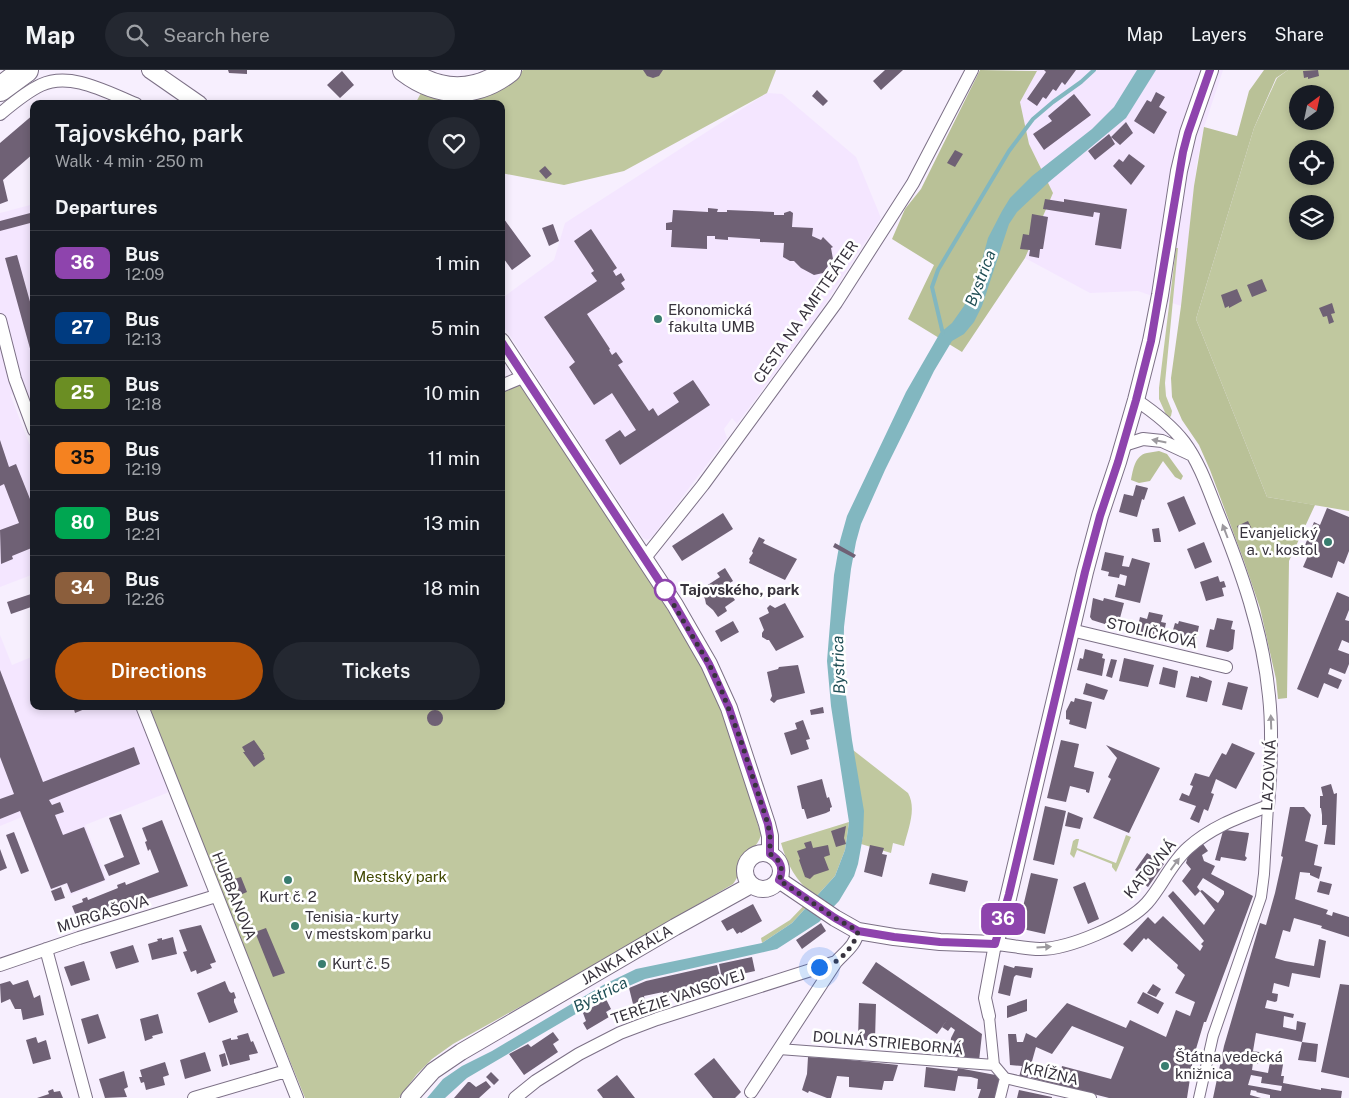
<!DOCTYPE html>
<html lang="en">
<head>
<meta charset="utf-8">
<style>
  :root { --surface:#171b24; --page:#242831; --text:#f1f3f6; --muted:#9ea1a6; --line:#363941; --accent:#b45309 }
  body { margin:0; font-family:"Public Sans",sans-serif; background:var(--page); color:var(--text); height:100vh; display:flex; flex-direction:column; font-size:19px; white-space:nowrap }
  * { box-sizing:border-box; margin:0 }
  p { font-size:16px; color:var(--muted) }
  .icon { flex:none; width:28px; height:28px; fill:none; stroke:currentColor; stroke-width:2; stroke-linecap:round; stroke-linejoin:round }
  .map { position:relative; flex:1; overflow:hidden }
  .side { position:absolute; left:30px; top:30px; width:475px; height:610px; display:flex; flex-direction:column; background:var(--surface); border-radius:10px; box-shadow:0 2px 8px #0003 }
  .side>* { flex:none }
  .badge { padding:0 10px; border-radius:8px; font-size:18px; line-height:32px }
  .needle { width:32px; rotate:33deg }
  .tools { position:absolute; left:1289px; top:15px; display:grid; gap:10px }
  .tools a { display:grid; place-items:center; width:45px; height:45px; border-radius:50%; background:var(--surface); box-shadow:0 2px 8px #0003; font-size:25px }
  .you { position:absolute; width:25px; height:25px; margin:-12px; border:4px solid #fff; border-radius:50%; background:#1a73e8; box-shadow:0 0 0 8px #1a73e833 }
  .map>.badge { position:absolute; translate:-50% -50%; box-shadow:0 0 0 2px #fff }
  h2 { padding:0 25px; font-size:19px; line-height:45px }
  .round { display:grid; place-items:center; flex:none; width:52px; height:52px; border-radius:26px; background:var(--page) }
  .summary { display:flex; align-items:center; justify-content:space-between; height:85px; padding:0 25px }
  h1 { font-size:24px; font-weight:600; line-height:38px }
  .button { display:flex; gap:10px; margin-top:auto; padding:10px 25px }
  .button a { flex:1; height:58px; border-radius:30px; background:var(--accent); color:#fff; font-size:20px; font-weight:600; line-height:58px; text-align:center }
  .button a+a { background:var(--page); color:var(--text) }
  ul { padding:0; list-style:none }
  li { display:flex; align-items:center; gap:15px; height:65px; padding:0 25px; border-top:1px solid var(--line) }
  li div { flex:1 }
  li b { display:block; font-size:19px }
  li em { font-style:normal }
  li .badge { min-width:55px; font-weight:700; text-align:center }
  header { display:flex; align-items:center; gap:30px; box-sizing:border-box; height:70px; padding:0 25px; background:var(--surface); border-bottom:1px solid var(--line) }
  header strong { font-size:24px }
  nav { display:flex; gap:28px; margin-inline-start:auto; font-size:18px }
  .search { width:350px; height:45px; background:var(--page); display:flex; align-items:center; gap:12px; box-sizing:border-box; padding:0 18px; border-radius:28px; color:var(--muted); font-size:19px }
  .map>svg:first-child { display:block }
  .built { fill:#f4e6ff }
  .green { fill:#c0c89f; fill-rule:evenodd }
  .forest { fill:#b9c197 }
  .water { fill:#82b7c0 }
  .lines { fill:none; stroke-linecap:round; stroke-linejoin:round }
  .stream { stroke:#82b7c0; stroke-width:4 }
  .building { fill:#6f6175; fill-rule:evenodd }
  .pedestrian-casing { stroke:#7c7086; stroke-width:12 }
  .minor-casing { stroke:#7c7086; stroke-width:14 }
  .tertiary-casing { stroke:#7c7086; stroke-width:18 }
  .motorway-casing { stroke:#7c7086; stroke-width:26 }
  .pedestrian { stroke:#fff; stroke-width:10 }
  .minor { stroke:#fff; stroke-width:12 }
  .tertiary { stroke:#fff; stroke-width:16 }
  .motorway { stroke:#fff; stroke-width:24 }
  .oneway { fill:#9c999e }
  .line-casing { stroke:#fff; stroke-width:11 }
  .line { stroke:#8e44ad; stroke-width:8 }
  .walk { stroke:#38333d; stroke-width:5; stroke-dasharray:0 9 }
  .poi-dot { fill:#397d6f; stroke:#fff; stroke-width:2 }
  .stop-dot { fill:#fff; stroke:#8e44ad; stroke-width:2.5 }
  .labels { text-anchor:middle; stroke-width:5; stroke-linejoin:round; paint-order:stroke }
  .poi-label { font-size:15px; fill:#38333d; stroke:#fff; text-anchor:start }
  .street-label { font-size:15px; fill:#38333d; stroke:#fff }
  .stop-label { font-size:15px; font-weight:bold; fill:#38333d; stroke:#fff; text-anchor:start }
  .park-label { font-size:15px; fill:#404801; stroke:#fff }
  .water-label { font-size:16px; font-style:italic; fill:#1f4e55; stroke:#fff }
</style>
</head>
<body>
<header>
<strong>Map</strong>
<div class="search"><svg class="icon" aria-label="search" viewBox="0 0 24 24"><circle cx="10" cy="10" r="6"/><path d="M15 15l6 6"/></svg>Search here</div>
<nav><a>Map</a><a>Layers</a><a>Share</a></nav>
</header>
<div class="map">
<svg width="1349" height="1028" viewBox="0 0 1349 1028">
  <rect width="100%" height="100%" fill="#f7effe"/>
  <path class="built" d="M1036,0H1223L1204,57L1197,92L1181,236L1138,221L1090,223L1025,188L1053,123L1029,74L1020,32Z
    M767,23L782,24L856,87L881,148L818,245L737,354L732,348L724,359L727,368L652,467L647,470L643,468L501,252V229L554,190L565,153Z
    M34,134V328L29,330L10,324L34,386V504L0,517V143Z
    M0,565L12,595L34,586V636H149L182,717L85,755L107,810L70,825L66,814L51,820L22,747L0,756Z"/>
  <path class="green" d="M523,0H776L767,23L624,101L564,115L501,103V34H415L421,23L447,29L518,5Z
    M1288,0H1349V441L1267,427L1196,249L1254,58L1277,8ZM1298,24H1325V51H1298ZM1298,79H1325V106H1298ZM1298,134H1325V161H1298Z
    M1176,178H1178L1165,313L1166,326L1172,341L1171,346L1168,349L1159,329V318Z
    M518,314L528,320L697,586L731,661L761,765C757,778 749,780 744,792C740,800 739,806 733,814L568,910L453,974L432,989L417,1004L399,1028H305L208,789L149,636H501V322Z
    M853,680L908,723C917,739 908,759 904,776L893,773L891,783L861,774L863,766Z
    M849,752L845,780L835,806L792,853L762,873L761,868L790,850L814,825C796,812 787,794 781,773Z
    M1126,765L1131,767L1116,802L1112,797V794L1077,780L1074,788L1070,784L1073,771L1076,769H1079L1077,778L1116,793Z"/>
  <path class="forest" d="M980,0L1037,1L1020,32L1029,74L1053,123L1025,188L962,282L908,249L934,195L892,169L905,139L921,119Z
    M1264,0H1288L1276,8L1254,58L1196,249L1267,427L1315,435L1289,491L1287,628L1278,629L1276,609L1260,538L1244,491L1210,400L1199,375L1182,350L1172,327L1171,308L1181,236L1194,116L1204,57L1237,66L1249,21Z
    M1159,381L1167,384L1183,406L1181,410L1175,407L1163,391L1150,411L1139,413L1131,410C1133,400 1135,385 1147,383C1151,382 1155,382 1159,381Z"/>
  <path class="water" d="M1137,0H1156L1126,48L1050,111L1017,142L1009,154L982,236L974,252L964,264L952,271L934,301L885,400L861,454L856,472L851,499L844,557L843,603L852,670L864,741L863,766L858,794L854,806L839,831L819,852L777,879L645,909L608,925L467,1008L445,1028H427L443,1009L462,996L492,981L605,914L636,899L762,873L792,853L835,806L845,780L849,752L831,636L827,591L834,505L840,471L847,446L906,322L940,263L952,253L964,236L977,209L988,168L1002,141L1010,128L1032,106L1092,59L1114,37Z"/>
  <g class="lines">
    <path class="stream" d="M943,264L932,217L938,200L1009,81L1033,49L1053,32L1081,12L1094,0"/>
  </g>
  <path class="building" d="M228,0H247V4L229,3Z
    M643,0H663L659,6L653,8L647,6Z
    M885,0H903L881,20L873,11Z
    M1044,0H1076L1065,15L1062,12L1056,21L1053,19L1046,29L1043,27L1037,36L1027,29L1046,2Z
    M1318,0L1319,6L1308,9V7L1304,8L1303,1Z
    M342,1L354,15L340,28L327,15Z
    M817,20L828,31L823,36L812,26Z
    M1156,22L1165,27L1159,37L1167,42L1154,64L1134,51L1147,30L1151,32Z
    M1074,24L1091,45L1044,80L1033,64L1052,51L1048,46Z
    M63,30L77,34H47L53,31Z
    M34,44V83L3,110L8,131L0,134V73Z
    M1126,52L1133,63L1120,75L1111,67L1115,74L1095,90L1088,81L1109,64L1111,67Z
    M955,80L963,84L955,97L947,93Z
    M1129,84L1145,96L1131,115L1113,96L1119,89L1123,92Z
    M545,96L552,104L546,109L539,101Z
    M1045,129L1064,132V129L1127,139L1121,179L1095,175L1100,143L1094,142L1093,147L1043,139Z
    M708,138L718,139L717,142H727V140L774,142V145H784V143L790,141L793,143L792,157L813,158L812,166L821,170L823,167L833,177L831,178L833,189L823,203L814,205L801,198L794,191H790L783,187L784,173L760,172V169L728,167V170L715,169V166H707V179L671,177L672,160H666V153L672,152L673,140L708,142Z
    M34,142V152L0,161V151Z
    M1032,144L1048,147L1043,179H1040L1039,188L1029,186L1030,180L1020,179L1023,164L1029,165Z
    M501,145L531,186L512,200L501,185Z
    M553,154L559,171L549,176L542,158Z
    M591,159L617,198L613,201L616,206L621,203L625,210L621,213L625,219L587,244L610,279L609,280L612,285L616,282L623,292L618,295L649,341L653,338L658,346L679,332L673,323L693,310L710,335L620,395L605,370L620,360L625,367L636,360L612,323L594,335L569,297L575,292L544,247L597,211L591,203L594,201L574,171Z
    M17,185L34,246V293L5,188Z
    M1262,209L1267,221L1252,227L1247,215Z
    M1237,219L1242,231L1229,238V236L1225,238L1221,225Z
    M1332,233L1335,243L1331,244L1334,252L1329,254L1327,246L1323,247L1319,238Z
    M0,370L9,397L16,394L34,439V477L12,486L13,489L1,494L0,460L19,453L4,414L0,416Z
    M1136,415L1148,418L1144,430L1142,429L1137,447L1119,442L1124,424L1133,426Z
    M1184,426L1196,454L1179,462L1167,433Z
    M1327,438L1349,447V481L1344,494L1338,491L1332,508L1303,497L1310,481L1304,478L1314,452L1320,455Z
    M723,443L733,459L682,491L672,476Z
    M1248,451L1253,461L1241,466L1237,456Z
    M1159,458L1161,472H1154L1152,459Z
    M759,467L765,470L763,473L797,489L785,510L749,493L750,490L749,489L753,483L752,481Z
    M1204,472L1212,492L1195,499L1187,479Z
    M835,473L856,485L854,488L833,477Z
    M1105,482L1124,486L1122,496L1129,497L1132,488L1150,493L1140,533L1115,527L1118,514L1125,516L1127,506L1120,504L1119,508L1108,506L1109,502L1101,500Z
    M725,498L733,511L725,516L735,530L725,537L727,541L718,547L713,540L706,534L705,529L700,520L720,507L717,503Z
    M1218,506L1220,512L1224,511L1226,517L1222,518L1224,526L1206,531L1200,512Z
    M1337,522L1349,527V540L1345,550L1349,551V573L1342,570L1338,580L1349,584V594L1345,604L1330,598L1328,604L1342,610L1338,619L1324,613L1318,628L1297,619Z
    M34,523V536L11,544L7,532Z
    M1093,528L1103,531L1104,528L1124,533L1120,548L1113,549L1111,556L1092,550L1090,547Z
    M785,533L804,567L776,581L769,570H767L762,567V563L764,560L759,548L769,543L767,538L770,535L775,538Z
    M1149,542L1163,545L1161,552L1166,553L1163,567L1137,561L1140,547L1147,549Z
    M1217,548L1233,551L1231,559L1235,560L1233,579L1228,582L1206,577L1210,559L1214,560Z
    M733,551L739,562L721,572L715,561Z
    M1179,551L1199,556L1195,575L1175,570L1177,561L1173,560L1175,553L1178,554Z
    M1085,579L1103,584L1102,588L1105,589L1102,606L1077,600L1080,588L1083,589Z
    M1124,588L1154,595L1148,617L1119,611Z
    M1111,589L1117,590L1112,608L1106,606Z
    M798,595L805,623L777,630L774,633L770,630L772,626L767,602L778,599L779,597Z
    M1163,597L1178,601L1175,618L1159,614Z
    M0,600L43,712L134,677L140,694L49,730L52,735L60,732L64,742L55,745L63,765L84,757L105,810L71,823L67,813L51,819L20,741L0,749V729L14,724L0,687Z
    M1191,606L1199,608V606L1212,611L1207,632L1186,627Z
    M1228,612L1248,617L1242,640L1222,635Z
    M1086,613L1108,620L1104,630L1083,624Z
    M1075,628L1092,632L1086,659L1069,654L1070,650L1066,649V641L1071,631L1074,632Z
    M73,636H92L75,643Z
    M823,637L824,643L811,645L810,640Z
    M427 648a8 8 0 1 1 16 0a8 8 0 1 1-16 0Z
    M803,650L810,669L806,670L809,679L791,685L784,663L797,659L795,653Z
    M254,670L264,684H263L265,689L254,697L243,682H245L242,677Z
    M1061,670L1079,674L1074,697L1094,702L1089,723L1086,722V720L1070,716L1066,732L1047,728Z
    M1232,673L1255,683L1236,719L1216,709L1211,723L1214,724L1208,741L1204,739L1199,753L1190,749L1196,736L1179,730L1182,723L1189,726L1193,716L1190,715L1195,703L1209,707L1222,683L1226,685Z
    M1106,675L1160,698L1129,763L1093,748L1111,709L1108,707L1117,688Z
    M822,709L827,728L829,727L832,737L830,738V741L826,743L807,749L804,739H802L797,716Z
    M1331,714L1334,724L1337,723L1335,775L1324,774L1327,755H1322V745L1321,738H1320V726H1323L1321,717Z
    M1045,736L1066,741L1054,795L1033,790Z
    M1290,737H1304L1311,745L1305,771L1318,775L1314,795L1322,797L1319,809L1310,805V803L1300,802L1295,829L1328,840L1326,844L1332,846L1333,842L1349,847V867L1321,858L1322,856L1294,848L1290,862L1283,860L1275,888L1285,891L1314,896L1319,869L1326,871L1320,908L1292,903L1289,917L1274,913L1272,923L1278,924L1277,931L1275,932L1267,930L1265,938L1294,944L1293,948L1284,946L1283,957L1296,960L1297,951L1306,953L1302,972L1256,963L1253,981L1277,985V987L1284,989L1281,1006H1284L1283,1013L1321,1020V1018L1342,1021L1341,1028H1270V1025L1256,1022L1257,1021L1251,1020L1250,1025L1261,1028H1213L1224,976L1260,853L1266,855L1275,823L1283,787L1281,786ZM1258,990L1270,992L1268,1003L1252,1000L1253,993L1258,994ZM1251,1005L1262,1007L1261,1013L1282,1016L1281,1021L1248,1015Z
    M1068,742L1083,748L1080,759L1065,756Z
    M121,744L140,794L109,806L104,795L124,787L109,748Z
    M162,750L188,816L78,851L72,836L83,832L82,829L87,827L88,830L118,818L117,815L125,812L126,815L159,802L150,779L148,781L145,772L147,771L142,758Z
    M846,756L844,768L846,774L836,777L831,761Z
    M1226,760L1249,763L1245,786L1247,788L1245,791L1221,787L1220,791L1215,790L1223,761Z
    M14,762L29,801L21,804L6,765Z
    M811,771L813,778L828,775L830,785L824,787L829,800L814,805L810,809L805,807L799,790L800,789L797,781L806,778L804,773Z
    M1203,774L1208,781L1202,785L1204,791L1215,796L1211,804L1253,826L1206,952H1204L1193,989L1187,1028H1109L1031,1008L1035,994L1061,1001L1062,996L1111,1009L1124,977L1072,956L1052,984L1036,977L1027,1009L1019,1007L1022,996L1010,995L1008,964H1016L1017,972H1023L1026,963L1036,968L1067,933L1126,958L1130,950L1166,967L1176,940L1190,946L1195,932L1175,923L1185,905L1177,898L1178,895L1148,868L1146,870L1144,868L1132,882L1123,874L1148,847L1155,854L1163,846L1200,881L1203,876L1201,874L1204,871L1168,826L1173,821L1204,855L1215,840L1200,821L1202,820L1218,833L1224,824V821L1203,808L1197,817L1200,821L1195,826L1182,811L1191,799L1186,793L1188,786Z
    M870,775L884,778L882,784L887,785L882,807L864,802Z
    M0,779L7,798L0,801Z
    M1147,783L1164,794L1148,817L1138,810L1140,807L1137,805L1138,802L1135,800Z
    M932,803L968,811L965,822L929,814Z
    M1031,803L1058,809L1045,864L1018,858Z
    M241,807L247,822L240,825L234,809Z
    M1320,811L1332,814L1329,825L1317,822Z
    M1085,812L1099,849L1088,854L1073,817Z
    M61,817L65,828L55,831L51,821Z
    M753,834L762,851L741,863L740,862L737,864L733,858L727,861L721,851Z
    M821,853L826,861L802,879L796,870Z
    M201,855L216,892L210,894L212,898L197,904L196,900L191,902L183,882L187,881L179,860Z
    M266,858L285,903L273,907L255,862Z
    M173,867L177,884L152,890L148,874L158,871L157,869L162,868V870Z
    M133,875L139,892L116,899L110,882Z
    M752,887L755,901L728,907L729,912L723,914L719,894Z
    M84,891L90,910L71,916L64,897Z
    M876,892L982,964L979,991L949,988L951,968L955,960L951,957L948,961L942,957L948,949L937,964L862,913Z
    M717,895L720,906L714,908L716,914L701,918L699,913L684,917L686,922L664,928L663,922L649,925L644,926L645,931L633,934L629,918L646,911Z
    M1004,895L1014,898L1015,896L1033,898L1031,908L1016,905L1014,907L1010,926L998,923Z
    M28,910L34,928L40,925L44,945L23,950L21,939H15L10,929L1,933L0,914L10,911L13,915Z
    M225,911L229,921L231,923L234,922L236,928L234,929V932L238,942L209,953L197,923Z
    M1153,914L1161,919L1156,927L1147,923Z
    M1340,914L1349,915V1008L1321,1002Z
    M1143,922L1164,933L1158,944L1137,933Z
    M606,929L611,939L606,942L609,947L587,960L583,953L586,951L583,943Z
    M1027,929V941L1007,948V936Z
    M859,933L876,934L875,970H858Z
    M98,944L106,968L88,974L81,949Z
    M158,944L163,963L152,966L153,968L145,971L140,949Z
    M553,962L559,970L553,974L558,982L524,1005L509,984L528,974L531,977Z
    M248,963L251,972L253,971L258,983L249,985L250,990L230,995L222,971L231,968V970L238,969L237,966Z
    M36,967L38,973L46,970L51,989L33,994L26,970Z
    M1302,972L1318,974L1316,992L1298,990Z
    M205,982L211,1001L185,1009L180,990Z
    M225,983L228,995L222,997L219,985Z
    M808,987L841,989L898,995L893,1011H884L882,1020L849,1017V1007L837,1006L831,1028H827L809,1021L808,1023L802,1020L807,1004Z
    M714,988L741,1022L735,1028H713L694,1004Z
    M165,992L169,1005L163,1007L165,1015L146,1020L144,1012L141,1013L139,1007H142L140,1000Z
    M926,997L957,1001L958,998L1001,1006L996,1028H978L981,1019H977L978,1009L971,1007L958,1006L955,1021L924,1017Z
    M124,1001L128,1017L124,1019L127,1027L105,1028L99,1009Z
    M491,1002L499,1010L494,1015L486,1007Z
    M617,1005L635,1028H603L597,1020Z
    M486,1011L491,1017L479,1028H454L468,1012H470L476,1017Z
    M53,1019L54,1022L60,1021L63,1028H37L49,1024L48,1021Z
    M1019,1020L1052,1027V1028H1017Z"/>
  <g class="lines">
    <g class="pedestrian-casing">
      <path id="pedestrian" d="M989,946L994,995L1005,1008
        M779,979L994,995
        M1005,1008L1091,1028
        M1000,1028L1005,1008
        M1199,1028L1213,966L1261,827L1264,804L1268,736"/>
    </g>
    <g class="minor-casing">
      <path id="minor" d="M0,44C12,34 26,22 41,15C71,1 108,23 136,34
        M0,250L15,309L34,360
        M501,316L525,306
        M1124,375L1143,369L1162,371L1190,384
        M644,489L703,415L836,233L913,113L972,0
        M1071,560L1226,597
        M142,636L297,1028
        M46,879L86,1028
        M0,895L79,868L216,826
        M989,946L985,928L995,874C1010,875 1026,879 1040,879C1069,879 1128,854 1147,833C1162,816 1171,793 1188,778C1211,757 1239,747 1268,736C1271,699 1273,662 1269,626C1263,562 1241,500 1217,441C1208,418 1199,392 1184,372C1171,355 1154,342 1136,330
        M751,1022L836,892C845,882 856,875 858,861
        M194,1028L286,1001
        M515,1028L536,1011L579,984L620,963L657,949L836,892"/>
    </g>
    <g class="tertiary-casing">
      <g id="tertiary">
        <path d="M150,0L199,34"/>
        <path d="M501,271L675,535L709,594L729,638L767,754L770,766V784"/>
        <circle cx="763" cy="801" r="18"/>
        <path d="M779,810L835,848L858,861L894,867L940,872L995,874L1005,841L1085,502L1100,446L1118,392L1136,330L1151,271L1160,225L1179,101L1188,63L1210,0"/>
        <path id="s1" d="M409,1028L433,1001L461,982L675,857L751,815"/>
      </g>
    </g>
    <g class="motorway-casing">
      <path id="motorway" d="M405,0C438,25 476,26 509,0
        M0,19L26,0"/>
    </g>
    <use href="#pedestrian" class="pedestrian"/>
    <use href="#minor" class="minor"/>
    <use href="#tertiary" class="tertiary"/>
    <use href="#motorway" class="motorway"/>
  </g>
  <defs><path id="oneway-solid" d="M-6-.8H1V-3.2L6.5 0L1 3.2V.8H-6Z" transform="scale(1.25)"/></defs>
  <g class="oneway">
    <use href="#oneway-solid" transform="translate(1159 371) rotate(-169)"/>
    <use href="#oneway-solid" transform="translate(1225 461) rotate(-111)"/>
    <use href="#oneway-solid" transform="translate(1271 652) rotate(-92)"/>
    <use href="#oneway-solid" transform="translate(1175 794) rotate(-54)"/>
    <use href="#oneway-solid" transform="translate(1044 877) rotate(-4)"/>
  </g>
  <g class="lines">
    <g class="line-casing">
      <path id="line" d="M501,271L675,535L709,594L729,638L768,754L770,766V784C781,790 784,799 779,810L835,848L858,861L894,867L940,872L995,874L1009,824L1085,502L1100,446L1118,392L1136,330L1151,271L1183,82L1188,63L1210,0"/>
    </g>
    <use href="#line" class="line"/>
    <path class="walk" d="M665,520L709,594L719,614L740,668L768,754L770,766V784C781,790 784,799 779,810L835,848L858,861C856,872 845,886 835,892C830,894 824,895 819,897"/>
  </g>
  <g class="poi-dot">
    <circle cx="658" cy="249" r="5"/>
    <circle cx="1328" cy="472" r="5"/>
    <circle cx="288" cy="810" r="5"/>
    <circle cx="295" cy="856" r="5"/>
    <circle cx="322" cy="894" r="5"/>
    <circle cx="1165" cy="996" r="5"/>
  </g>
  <circle class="stop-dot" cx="665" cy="520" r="10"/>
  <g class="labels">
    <g class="poi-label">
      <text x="668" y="245">Ekonomická<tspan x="668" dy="17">fakulta UMB</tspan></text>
      <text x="1318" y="468" text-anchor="end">Evanjelický<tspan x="1318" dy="17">a. v. kostol</tspan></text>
      <text x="288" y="832" text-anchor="middle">Kurt č. 2</text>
      <text x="305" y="852">Tenisia - kurty<tspan x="305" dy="17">v mestskom parku</tspan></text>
      <text x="332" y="899">Kurt č. 5</text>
      <text x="1175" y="992">Štátna vedecká<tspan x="1175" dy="17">knižnica</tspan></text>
    </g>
    <g class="street-label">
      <text transform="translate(806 242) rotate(-55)" y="5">CESTA NA AMFITEÁTER</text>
      <text transform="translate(1152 563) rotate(13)" y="5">STOLIČKOVÁ</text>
      <text transform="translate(1269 705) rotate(-87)" y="5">LAZOVNÁ</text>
      <text transform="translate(1150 799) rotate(-50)" y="5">KATOVNÁ</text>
      <text transform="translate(234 826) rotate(68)" y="5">HURBANOVA</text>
      <text transform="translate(103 844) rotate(-17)" y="5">MURGAŠOVA</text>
      <text dy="5" stroke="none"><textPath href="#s1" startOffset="262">JANKA KRÁĽA</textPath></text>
      <text transform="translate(678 927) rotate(-19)" y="5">TERÉZIE VANSOVEJ</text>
      <text transform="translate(888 973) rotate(5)" y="5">DOLNÁ STRIEBORNÁ</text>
      <text transform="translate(1051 1004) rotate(13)" y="5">KRÍŽNA</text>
    </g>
    <g class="stop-label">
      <text x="680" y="525">Tajovského, park</text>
    </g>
    <g class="park-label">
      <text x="400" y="812">Mestský park</text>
    </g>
    <g class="water-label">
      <text transform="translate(980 208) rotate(-69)" y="6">Bystrica</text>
      <text transform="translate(838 595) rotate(-92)" y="6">Bystrica</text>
      <text transform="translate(600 924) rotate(-27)" y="6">Bystrica</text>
    </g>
  </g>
</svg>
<div class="tools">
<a><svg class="needle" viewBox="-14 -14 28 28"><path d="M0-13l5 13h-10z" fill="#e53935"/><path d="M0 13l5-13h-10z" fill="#9ea1a6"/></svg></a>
<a><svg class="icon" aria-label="locate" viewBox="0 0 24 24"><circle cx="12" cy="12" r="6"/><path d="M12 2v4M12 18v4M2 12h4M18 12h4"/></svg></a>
<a><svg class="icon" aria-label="layers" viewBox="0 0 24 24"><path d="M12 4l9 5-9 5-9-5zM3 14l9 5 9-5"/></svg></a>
</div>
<div class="you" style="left:819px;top:897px"></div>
<b class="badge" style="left:1003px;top:849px;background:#8e44ad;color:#fff">36</b>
<section class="side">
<div class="summary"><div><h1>Tajovského, park</h1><p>Walk · 4 min · 250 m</p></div><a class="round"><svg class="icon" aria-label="heart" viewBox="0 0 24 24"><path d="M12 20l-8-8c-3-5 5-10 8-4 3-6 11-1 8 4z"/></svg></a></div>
<h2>Departures</h2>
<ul>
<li><span class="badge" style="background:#8e44ad;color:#fff">36</span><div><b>Bus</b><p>12:09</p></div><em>1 min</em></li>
<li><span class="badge" style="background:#003b80;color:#fff">27</span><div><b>Bus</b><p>12:13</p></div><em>5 min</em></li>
<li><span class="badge" style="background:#6b8e23;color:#fff">25</span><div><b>Bus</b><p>12:18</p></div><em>10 min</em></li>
<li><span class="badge" style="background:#f58220;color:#111">35</span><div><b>Bus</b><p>12:19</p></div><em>11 min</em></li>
<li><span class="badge" style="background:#00a651;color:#fff">80</span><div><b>Bus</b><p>12:21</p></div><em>13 min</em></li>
<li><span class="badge" style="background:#8b5e3c;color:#fff">34</span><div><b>Bus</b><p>12:26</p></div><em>18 min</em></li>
</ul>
<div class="button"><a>Directions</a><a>Tickets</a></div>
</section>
</div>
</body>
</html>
